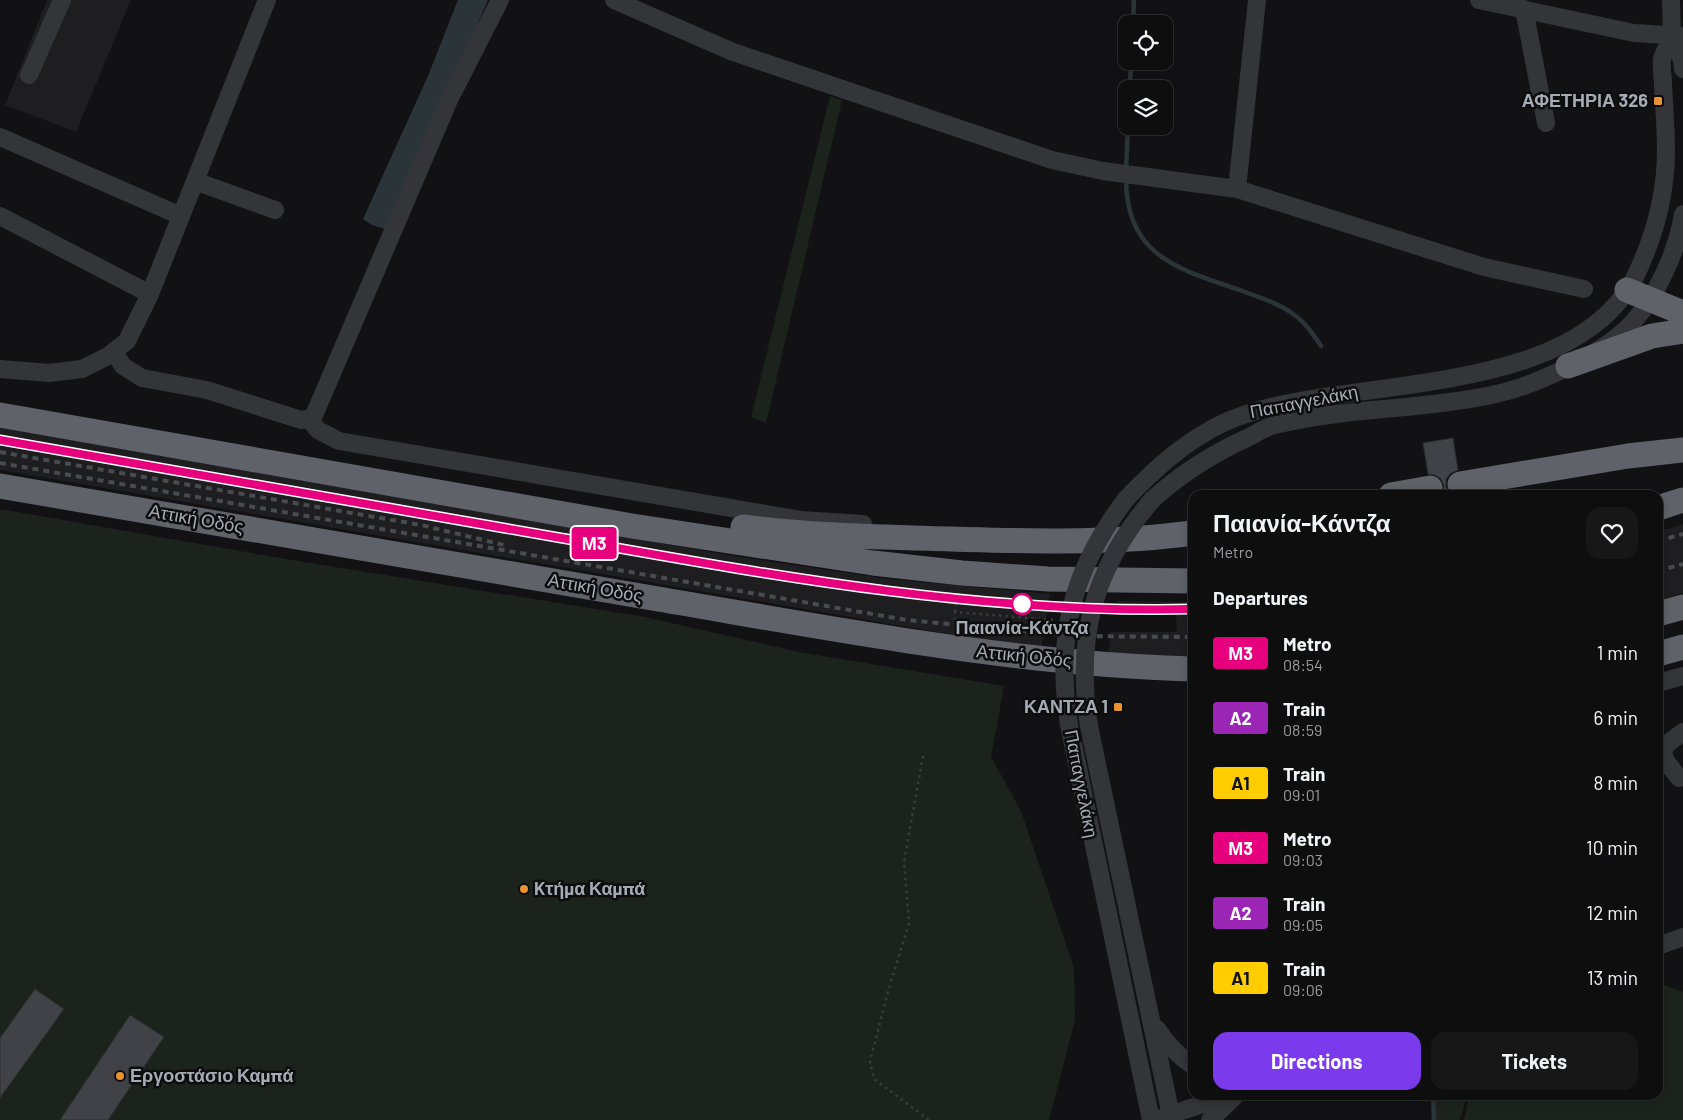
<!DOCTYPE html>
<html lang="en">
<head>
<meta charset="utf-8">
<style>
  :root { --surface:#0e0e0f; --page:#171718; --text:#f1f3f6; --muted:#9b9c9e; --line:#2e2e2f; --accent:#7c3aed }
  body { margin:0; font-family:Barlow,sans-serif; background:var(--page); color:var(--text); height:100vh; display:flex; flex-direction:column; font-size:19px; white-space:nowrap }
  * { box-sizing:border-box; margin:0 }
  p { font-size:16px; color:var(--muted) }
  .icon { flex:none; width:28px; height:28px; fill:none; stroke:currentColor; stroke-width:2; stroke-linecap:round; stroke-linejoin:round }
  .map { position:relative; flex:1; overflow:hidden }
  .side { position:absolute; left:1188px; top:490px; width:475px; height:610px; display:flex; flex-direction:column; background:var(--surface); border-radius:15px; box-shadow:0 2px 8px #0003,0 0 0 1px var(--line) }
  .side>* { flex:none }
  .badge { padding:0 10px; border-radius:4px; font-size:18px; line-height:32px }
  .controls { position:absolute; left:1118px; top:15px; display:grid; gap:10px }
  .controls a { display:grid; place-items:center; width:55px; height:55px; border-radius:10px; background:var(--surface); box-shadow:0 2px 8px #0003,0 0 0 1px var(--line); font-size:25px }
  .map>.badge { position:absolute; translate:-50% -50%; box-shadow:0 0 0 2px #fff }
  h2 { padding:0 25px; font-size:19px; line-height:45px }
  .round { display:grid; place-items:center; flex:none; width:52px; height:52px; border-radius:15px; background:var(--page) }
  .headline { display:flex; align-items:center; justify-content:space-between; height:85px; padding:0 25px }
  h1 { font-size:24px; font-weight:700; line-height:38px }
  .button { display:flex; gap:10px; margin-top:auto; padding:10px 25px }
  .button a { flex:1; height:58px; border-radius:15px; background:var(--accent); color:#fff; font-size:20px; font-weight:700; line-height:58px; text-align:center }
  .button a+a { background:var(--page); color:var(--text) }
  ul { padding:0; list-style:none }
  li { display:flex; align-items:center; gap:15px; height:65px; padding:0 25px }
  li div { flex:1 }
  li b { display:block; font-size:19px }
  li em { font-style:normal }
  li .badge { min-width:55px; font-weight:700; text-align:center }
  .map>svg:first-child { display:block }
  .built { fill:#1e1e20 }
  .green { fill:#1c231c }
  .water { fill:#2b3539 }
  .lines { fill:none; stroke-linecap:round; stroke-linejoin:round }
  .stream { stroke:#2b3539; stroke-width:4.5 }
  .building { fill:#414247; stroke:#2c2d2f }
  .path { stroke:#393c3f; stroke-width:2.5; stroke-dasharray:2.5 4; stroke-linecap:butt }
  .minor { stroke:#333538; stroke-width:18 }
  .highway { stroke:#5f6369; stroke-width:25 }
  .rail { stroke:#484b4f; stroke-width:4; stroke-dasharray:6 5; stroke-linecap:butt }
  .minor-bridge { stroke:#333538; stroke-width:18 }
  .line-casing { stroke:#fff; stroke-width:11 }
  .line { stroke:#e6007e; stroke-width:8 }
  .poi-dot { fill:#eb9233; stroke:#0d0d0e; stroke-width:2 }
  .stop-dot { fill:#fff; stroke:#e6007e; stroke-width:2.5 }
  .labels { text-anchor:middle; stroke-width:5; stroke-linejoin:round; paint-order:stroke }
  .poi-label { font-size:18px; font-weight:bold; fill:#a4abb4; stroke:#0d0d0e; text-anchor:end }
  .street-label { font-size:18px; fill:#a4abb4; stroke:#0d0d0e }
  .stop-label { font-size:18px; font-weight:bold; fill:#a4abb4; stroke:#0d0d0e }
</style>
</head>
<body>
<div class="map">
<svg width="1683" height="1120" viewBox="0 0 1683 1120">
  <rect width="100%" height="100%" fill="#121214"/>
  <path class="built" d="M47,0H131L76,132L5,105Z
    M0,428L734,556L889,579L1050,594L1041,650L0,470Z
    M1683,524V593L1658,601V532Z
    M1118,601L1192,602V657L1108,653L1111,632H1177L1176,615H1115Z"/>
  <path class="green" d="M830,96L842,100L766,423L751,417Z
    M0,509L286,559L645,617L804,653L1004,686L991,757L1021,811L1074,968L1075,1020L1049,1120H0Z
    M1658,986H1667L1683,992V1120H1464L1469,1095H1658Z
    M1435,1095H1467L1460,1120H1434Z"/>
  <path class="water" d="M458,0H488L388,230L372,225L363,219L428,76Z"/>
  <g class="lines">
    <path class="stream" d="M1133,24L1134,0
      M1130,89L1131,61
      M1126,169L1128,126
      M1126,177C1125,260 1184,270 1248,293C1263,299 1281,304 1293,314C1305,322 1313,334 1321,346
      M1433,1095L1434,1120"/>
  </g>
  <path class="building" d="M1453,438L1458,470L1451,473L1446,479V487L1451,495H1442L1444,486L1441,479L1435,475L1428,474L1423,443Z
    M35,989L64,1009L0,1098V1038Z
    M130,1015L164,1037L108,1120H60Z"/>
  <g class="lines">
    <path class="path" d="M955,612L956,604
      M955,620V612L1053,620
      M923,756L904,862L909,923L887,995L870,1062L874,1079L929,1120"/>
    <path class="minor" d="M614,0L733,52L1052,160L1103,171L1237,189L1257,0
      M1479,0L1634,33L1683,36
      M1671,0L1672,37L1682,60L1683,69
      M1524,9L1546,123
      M29,75L62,0
      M0,137L181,216
      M195,181L275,210
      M1237,189L1484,267L1584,289
      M0,216L150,294
      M114,352L123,366L142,378L207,390L301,420L309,419L315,413L449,100L500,0
      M0,369L49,373L82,369L108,356L127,341L150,294L267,0
      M309,419L318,430L339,441L801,520L863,524
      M1126,499C1160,463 1199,429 1246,414C1358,377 1574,397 1635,277C1654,238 1666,194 1666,150C1666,128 1664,106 1663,84C1663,77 1661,67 1662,59C1664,52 1669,44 1672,37
      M1153,499C1181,474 1210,455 1245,439C1254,435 1265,427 1275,425C1348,407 1424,410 1496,394C1537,385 1605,353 1633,322C1658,294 1677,251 1683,214
      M1658,683L1683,676
      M1069,725L1151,1120
      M1089,726L1172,1120
      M1679,778L1665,760L1663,752L1666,745L1683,732
      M1658,946L1683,937
      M1157,1029C1167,1044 1177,1055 1192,1065
      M1161,1118L1229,1095
      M1210,1120L1235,1096"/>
    <path class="highway" d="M1627,290L1683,313
      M1568,366L1652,336L1683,331
      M0,415L632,526L873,563L962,573L1048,579L1192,581
      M1460,484L1628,456L1683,450
      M0,486C219,523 438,561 658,599C835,629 1012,664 1192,669
      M1391,495L1430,488
      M1658,508L1683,500
      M743,527C812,536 881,537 951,539C1031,541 1113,544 1192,533
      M1658,614L1683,607
      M1658,654L1683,647"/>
    <path class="rail" d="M0,440C181,471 363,502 543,534C758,573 974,613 1192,609
      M0,452L421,525L504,545
      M0,463L907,620L1074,636L1192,637
      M1658,541L1683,534
      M1658,571L1683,564"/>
    <path class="minor-bridge" d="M1069,725C1055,636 1072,570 1126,499
      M1089,726C1075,637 1094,567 1153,499"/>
  </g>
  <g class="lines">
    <g class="line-casing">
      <path id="line" d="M0,440C187,472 374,504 561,538C770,575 980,614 1192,609"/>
    </g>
    <use href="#line" class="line"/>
  </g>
  <g class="poi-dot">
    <rect x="1653" y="96" width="10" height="10" rx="2.5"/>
    <rect x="1113" y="702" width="10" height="10" rx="2.5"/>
    <circle cx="524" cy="889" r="5"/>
    <circle cx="120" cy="1076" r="5"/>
  </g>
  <circle class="stop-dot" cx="1022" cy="604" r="10"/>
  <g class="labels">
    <g class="poi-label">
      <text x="1648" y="107">ΑΦΕΤΗΡΙΑ 326</text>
      <text x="1108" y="713">ΚΑΝΤΖΑ 1</text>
      <text x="534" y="895" text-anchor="start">Kτήμα Καμπά</text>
      <text x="130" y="1082" text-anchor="start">Εργοστάσιο Καμπά</text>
    </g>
    <g class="street-label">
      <text transform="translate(1304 402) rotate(-11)" y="6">Παπαγγελάκη</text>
      <text transform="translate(196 519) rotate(10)" y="6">Αττική Οδός</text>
      <text transform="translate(595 588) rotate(10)" y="6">Αττική Οδός</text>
      <text transform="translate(1024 656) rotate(6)" y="6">Αττική Οδός</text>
      <text transform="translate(1081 784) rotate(79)" y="6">Παπαγγελάκη</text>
    </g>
    <g class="stop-label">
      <text x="1022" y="634">Παιανία-Κάντζα</text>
    </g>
  </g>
</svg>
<div class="controls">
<a><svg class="icon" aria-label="locate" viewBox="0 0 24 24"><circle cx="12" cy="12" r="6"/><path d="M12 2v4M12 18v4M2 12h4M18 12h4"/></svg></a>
<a><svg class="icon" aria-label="layers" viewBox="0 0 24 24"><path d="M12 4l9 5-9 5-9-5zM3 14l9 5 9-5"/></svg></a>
</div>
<b class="badge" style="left:594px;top:543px;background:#e6007e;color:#fff">Μ3</b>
<section class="side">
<div class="headline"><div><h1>Παιανία-Κάντζα</h1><p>Metro</p></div><a class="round"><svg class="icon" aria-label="heart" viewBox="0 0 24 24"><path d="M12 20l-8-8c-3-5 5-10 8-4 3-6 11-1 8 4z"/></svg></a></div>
<h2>Departures</h2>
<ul>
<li><span class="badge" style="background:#e6007e;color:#fff">Μ3</span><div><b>Metro</b><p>08:54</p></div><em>1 min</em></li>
<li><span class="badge" style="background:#9b26b6;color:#fff">A2</span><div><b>Train</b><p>08:59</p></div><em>6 min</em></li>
<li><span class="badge" style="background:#ffcd00;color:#111">A1</span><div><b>Train</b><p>09:01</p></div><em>8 min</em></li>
<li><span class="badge" style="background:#e6007e;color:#fff">Μ3</span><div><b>Metro</b><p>09:03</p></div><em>10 min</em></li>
<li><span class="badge" style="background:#9b26b6;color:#fff">A2</span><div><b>Train</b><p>09:05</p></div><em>12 min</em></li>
<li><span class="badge" style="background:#ffcd00;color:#111">A1</span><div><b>Train</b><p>09:06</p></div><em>13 min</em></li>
</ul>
<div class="button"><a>Directions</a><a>Tickets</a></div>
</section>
</div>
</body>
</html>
